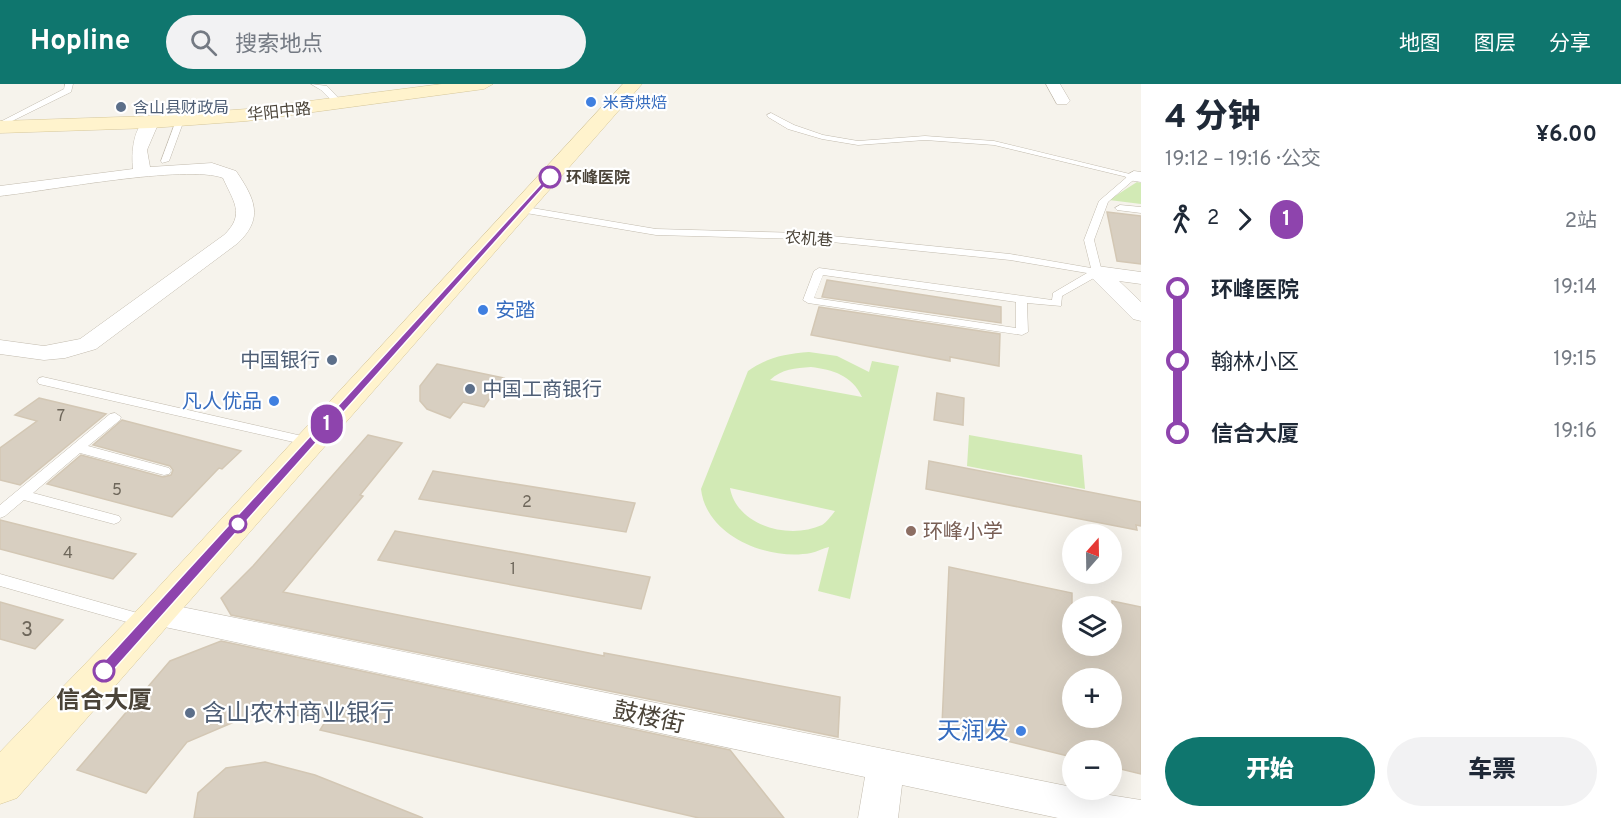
<!DOCTYPE html>
<html lang="zh">
<head>
<meta charset="utf-8">
<style>
  :root { --surface:#fff; --page:#f2f2f3; --text:#1f2937; --muted:#747a83; --accent:#0f766e }
  body { margin:0; font-family:Overpass,"Noto Sans SC",sans-serif; background:var(--page); color:var(--text); height:100vh; display:flex; flex-direction:column; font-size:22px; white-space:nowrap }
  * { box-sizing:border-box; margin:0 }
  p { font-size:20px; color:var(--muted) }
  .icon { flex:none; width:33px; height:33px; fill:none; stroke:currentColor; stroke-width:2; stroke-linecap:round; stroke-linejoin:round }
  .map { position:relative; flex:1; overflow:hidden }
  .sheet { display:flex; flex-direction:column; background:var(--surface); width:480px }
  .sheet>* { flex:none }
  .badge { padding:0 12px; border-radius:20px; font-size:21px; line-height:39px }
  .needle { width:39px; rotate:20deg }
  .buttons { position:absolute; left:1062px; top:440px; display:grid; gap:12px }
  .buttons a { display:grid; place-items:center; width:60px; height:60px; border-radius:50%; background:var(--surface); box-shadow:0 6px 24px #0002; font-size:30px }
  .map>.badge { position:absolute; translate:-50% -50%; box-shadow:0 0 0 3px #fff }
  .legs { display:flex; align-items:center; gap:9px; height:66px; padding:0 24px; font-size:20px }
  .legs p { margin-inline-start:auto }
  .summary { display:flex; align-items:center; justify-content:space-between; height:102px; padding:0 24px }
  h1 { font-size:33px; font-weight:800; line-height:45px }
  .cta { display:flex; gap:12px; margin-top:auto; padding:12px 24px }
  .cta a { flex:1; height:69px; border-radius:36px; background:var(--accent); color:#fff; font-size:24px; font-weight:800; line-height:69px; text-align:center }
  .cta a+a { background:var(--page); color:var(--text) }
  ul { padding:0 24px; list-style:none }
  li { display:flex; align-items:center; gap:21px; height:72px; font-size:22px }
  li i { display:grid; place-items:center; width:9px; height:100%; margin:0 8px; background:currentColor }
  li i::after { content:''; width:15px; height:15px; margin:-8px; border:4px solid; border-radius:50%; background:var(--surface) }
  li p { margin-inline-start:auto }
  li:first-child i { background:linear-gradient(#0000 50%,currentColor 0) }
  li:last-child i { background:linear-gradient(currentColor 50%,#0000 0) }
  header { display:flex; align-items:center; gap:36px; box-sizing:border-box; height:84px; padding:0 30px; background:var(--accent); color:#fff }
  header strong { font-size:28px }
  nav { display:flex; gap:33px; margin-inline-start:auto; font-size:21px }
  .search { width:420px; height:54px; background:var(--page); display:flex; align-items:center; gap:15px; box-sizing:border-box; padding:0 21px; border-radius:33px; color:var(--muted); font-size:22px }
  main { display:flex; flex:1; min-height:0 }
  .map>svg:first-child { display:block }
  .green { fill:#d2eab5; fill-rule:evenodd }
  .building { fill:#d8cfc1; stroke:#d3c7b4; stroke-width:1.5; fill-rule:evenodd }
  .lines { fill:none; stroke-linecap:round; stroke-linejoin:round }
  .lane-casing { stroke:#c2bbae; stroke-width:1 }
  .street-casing { stroke:#c2bbae; stroke-width:1 }
  .secondary-casing { stroke:#d6c79b; stroke-width:1 }
  .lane { fill:#fff; fill-rule:evenodd }
  .street { fill:#fff; fill-rule:evenodd }
  .secondary { fill:#fff3cd; fill-rule:evenodd }
  .line-1 { fill:#8e44ad; stroke:#fff; stroke-width:1.5 }
  .shop-dot { fill:#3f7fe0; stroke:#fff; stroke-width:2 }
  .service-dot { fill:#5c6f8a; stroke:#fff; stroke-width:2 }
  .stop-1-dot { fill:#fff; stroke:#8e44ad; stroke-width:3 }
  .education-dot { fill:#8d6e63; stroke:#fff; stroke-width:2 }
  .labels { text-anchor:middle; stroke-width:4.5; stroke-linejoin:round; paint-order:stroke }
  .far-shop-label { font-size:16px; fill:#366cbe; stroke:#fff; text-anchor:start }
  .far-service-label { font-size:16px; fill:#4e5e75; stroke:#fff; text-anchor:start }
  .far-street-label { font-size:16px; fill:#4b4439; stroke:#fff }
  .far-stop-label { font-size:16px; font-weight:bold; fill:#4b4439; stroke:#fff; text-anchor:start }
  .number-label { font-size:16px; fill:#6e675b }
  .shop-label { font-size:20px; fill:#366cbe; stroke:#fff; text-anchor:start }
  .service-label { font-size:20px; fill:#4e5e75; stroke:#fff; text-anchor:end }
  .education-label { font-size:20px; fill:#785e54; stroke:#fff; text-anchor:start }
  .near-number-label { font-size:20px; fill:#6e675b }
  .near-stop-label { font-size:24px; font-weight:bold; fill:#4b4439; stroke:#fff }
  .near-service-label { font-size:24px; fill:#4e5e75; stroke:#fff; text-anchor:start }
  .near-street-label { font-size:24px; fill:#4b4439; stroke:#fff }
  .near-shop-label { font-size:24px; fill:#366cbe; stroke:#fff; text-anchor:end }
</style>
</head>
<body>
<header>
<strong>Hopline</strong>
<div class="search"><svg class="icon" aria-label="search" viewBox="0 0 24 24"><circle cx="10" cy="10" r="6"/><path d="M15 15l6 6"/></svg>搜索地点</div>
<nav><a>地图</a><a>图层</a><a>分享</a></nav>
</header>
<main>
<div class="map">
<svg width="1141" height="734" viewBox="0 0 1141 734">
  <rect width="100%" height="100%" fill="#f6f3ec"/>
  <path class="green" d="M1137,98L1141,99V120L1109,116Z
    M809,268L837,272L869,288L872,277L899,282L850,515L818,507L829,463C823,464 817,468 811,469C768,477 706,452 701,405L748,287C768,273 785,270 809,268ZM811,283C833,286 852,291 862,313L770,296C782,285 795,284 811,283ZM730,404L835,427C831,432 827,438 822,441C789,456 737,442 730,404Z
    M969,351L1082,371L1085,405L967,382Z"/>
  <path class="building" d="M1107,128L1141,132V180L1117,177Z
    M827,196L1001,223V239L822,213Z
    M819,223L1000,250L999,282L950,273V277L811,251Z
    M437,280L504,294L484,323L463,318L450,334L427,325L420,317V302Z
    M937,309L964,314L963,341L934,336Z
    M39,314L106,330L20,401L0,396V364L37,337L15,331Z
    M122,336L241,367L222,385L219,384L172,433L47,400L81,371L163,393L171,391L173,386L170,382L93,361Z
    M368,351L402,359L360,411L363,412L283,508L604,572V569L840,613L838,653L231,531L221,514L253,482Z
    M929,377L1141,418V442L1136,441L1137,446L926,405Z
    M433,387L635,419L626,448L419,415Z
    M0,436L136,470L113,495L0,465Z
    M395,447L650,493L641,525L378,476Z
    M949,483L1072,509V561H1112V517L1141,523V690L1112,683V666H1072V673L942,641ZM1072,594H1112V633H1072Z
    M0,518L63,536L35,565L0,555Z
    M221,557L730,666L784,734H699L320,646L325,638L267,624L187,658L146,709L77,686L170,577Z
    M265,678L315,691L423,734H194L198,709L226,684Z"/>
  <g class="lines">
    <g class="lane-casing">
      <path id="lane" d="M65,0H73L71,8L0,43V38L64,5Z
        M311,0L327,2L344,20L337,22L321,6Z
        M771,29L794,41L823,51L858,57L925,52L994,57L1138,92L1108,118L1094,156L1102,188L1101,190L1062,212L1061,222L1027,219L1028,248L1022,251L808,219L803,216L814,187L819,184L1052,216L1053,209L1087,189L1010,176L802,155L656,151L520,128L515,125L520,122L656,145L802,149L1010,170L1091,184L1084,156L1099,117L1127,93L994,61L925,56L858,61L822,55L788,45L768,33L767,31ZM823,191L1016,218V244L814,214Z
        M177,34L184,36L169,77L162,79L161,77Z
        M1120,121L1141,123V129L1117,126L1115,124Z
        M43,293L311,354L318,358L311,362L39,300L37,297L39,294Z
        M115,329L121,333L120,336L88,362L169,384L171,387L169,390L164,391L80,369L33,409L119,432L121,435L119,438L114,440L24,416L5,432L0,434V421L110,330Z
        M0,490L148,532L154,534L156,538L154,542L148,544L0,502Z"/>
    </g>
    <g class="street-casing">
      <path id="street" d="M1046,0H1060L1070,17L1067,20H1057Z
        M151,33L159,38L147,66L150,83L212,79L236,87C255,115 264,134 238,159L96,265L65,274L44,276L0,270V256L44,262L80,255L224,151C246,130 233,117 223,94C187,80 46,107 0,112V102L133,85C131,70 133,38 151,33Z
        M1134,87L1141,88V98L1128,96L1125,92Z
        M1097,182L1141,188V200L1119,197L1141,218V237L1133,235L1090,192L1087,188L1090,184Z
        M157,518L1072,703V705L1141,716V734H1058L902,701L898,734H858L865,693L146,539L141,530L146,521Z"/>
    </g>
    <g class="secondary-casing">
      <path id="secondary" d="M442,0H493L484,5L247,37L151,44L0,49V37L151,32L247,25Z
        M623,0H642L17,714L0,720V668L143,520Z"/>
    </g>
    <use href="#lane" class="lane"/>
    <use href="#street" class="street"/>
    <use href="#secondary" class="secondary"/>
  </g>
  <path class="line-1" d="M550,90L552,94L109,591H99L96,587L99,583Z"/>
  <g class="shop-dot">
    <circle cx="591" cy="18" r="6"/>
    <circle cx="483" cy="226" r="6"/>
    <circle cx="274" cy="317" r="6"/>
    <circle cx="1021" cy="647" r="6"/>
  </g>
  <g class="service-dot">
    <circle cx="121" cy="23" r="6"/>
    <circle cx="332" cy="276" r="6"/>
    <circle cx="470" cy="305" r="6"/>
    <circle cx="190" cy="629" r="6"/>
  </g>
  <g class="stop-1-dot">
    <circle cx="550" cy="93" r="10"/>
    <circle cx="238" cy="440" r="8"/>
    <circle cx="104" cy="587" r="10"/>
  </g>
  <circle class="education-dot" cx="911" cy="447" r="6"/>
  <g class="labels">
    <g class="far-shop-label">
      <text x="603" y="24">米奇烘焙</text>
    </g>
    <g class="far-service-label">
      <text x="133" y="29">含山县财政局</text>
    </g>
    <g class="far-street-label">
      <text transform="translate(279 27) rotate(-6)" y="6">华阳中路</text>
      <text transform="translate(809 154) rotate(4)" y="6">农机巷</text>
    </g>
    <g class="far-stop-label">
      <text x="566" y="99">环峰医院</text>
    </g>
    <g class="number-label">
      <text x="61" y="337">7</text>
      <text x="117" y="411">5</text>
      <text x="527" y="423">2</text>
      <text x="68" y="474">4</text>
      <text x="513" y="490">1</text>
    </g>
    <g class="shop-label">
      <text x="495" y="233">安踏</text>
      <text x="262" y="324" text-anchor="end">凡人优品</text>
    </g>
    <g class="service-label">
      <text x="320" y="283">中国银行</text>
      <text x="482" y="312" text-anchor="start">中国工商银行</text>
    </g>
    <g class="education-label">
      <text x="923" y="454">环峰小学</text>
    </g>
    <g class="near-number-label">
      <text x="27" y="552">3</text>
    </g>
    <g class="near-stop-label">
      <text x="104" y="624">信合大厦</text>
    </g>
    <g class="near-service-label">
      <text x="202" y="637">含山农村商业银行</text>
    </g>
    <g class="near-street-label">
      <text transform="translate(649 633) rotate(12)" y="8">鼓楼街</text>
    </g>
    <g class="near-shop-label">
      <text x="1009" y="655">天润发</text>
    </g>
  </g>
</svg>
<div class="buttons">
<a><svg class="needle" viewBox="-14 -14 28 28"><path d="M0-13l5 13h-10z" fill="#e53935"/><path d="M0 13l5-13h-10z" fill="#747a83"/></svg></a>
<a><svg class="icon" aria-label="layers" viewBox="0 0 24 24"><path d="M12 4l9 5-9 5-9-5zM3 14l9 5 9-5"/></svg></a>
<a>+</a>
<a>−</a>
</div>
<b class="badge" style="left:327px;top:340px;background:#8e44ad;color:#fff">1</b>
</div>
<section class="sheet">
<div class="summary"><div><h1>4 分钟</h1><p>19:12 – 19:16 · 公交</p></div><b>¥6.00</b></div>
<div class="legs"><svg class="icon" aria-label="walk" viewBox="0 0 24 24"><circle cx="13" cy="4" r="2"/><path d="M13 8l-2 6 4 7M11 14l-3 7M7 12l3-4h3l4 4"/></svg>2<svg class="icon" aria-label="forward" viewBox="0 0 24 24"><path d="M9 5l7 7-7 7"/></svg><b class="badge" style="background:#8e44ad;color:#fff">1</b><p>2站</p></div>
<ul>
<li><i style="color:#8e44ad"></i><b>环峰医院</b><p>19:14</p></li>
<li><i style="color:#8e44ad"></i><span>翰林小区</span><p>19:15</p></li>
<li><i style="color:#8e44ad"></i><b>信合大厦</b><p>19:16</p></li>
</ul>
<div class="cta"><a>开始</a><a>车票</a></div>
</section>
</main>
</body>
</html>
